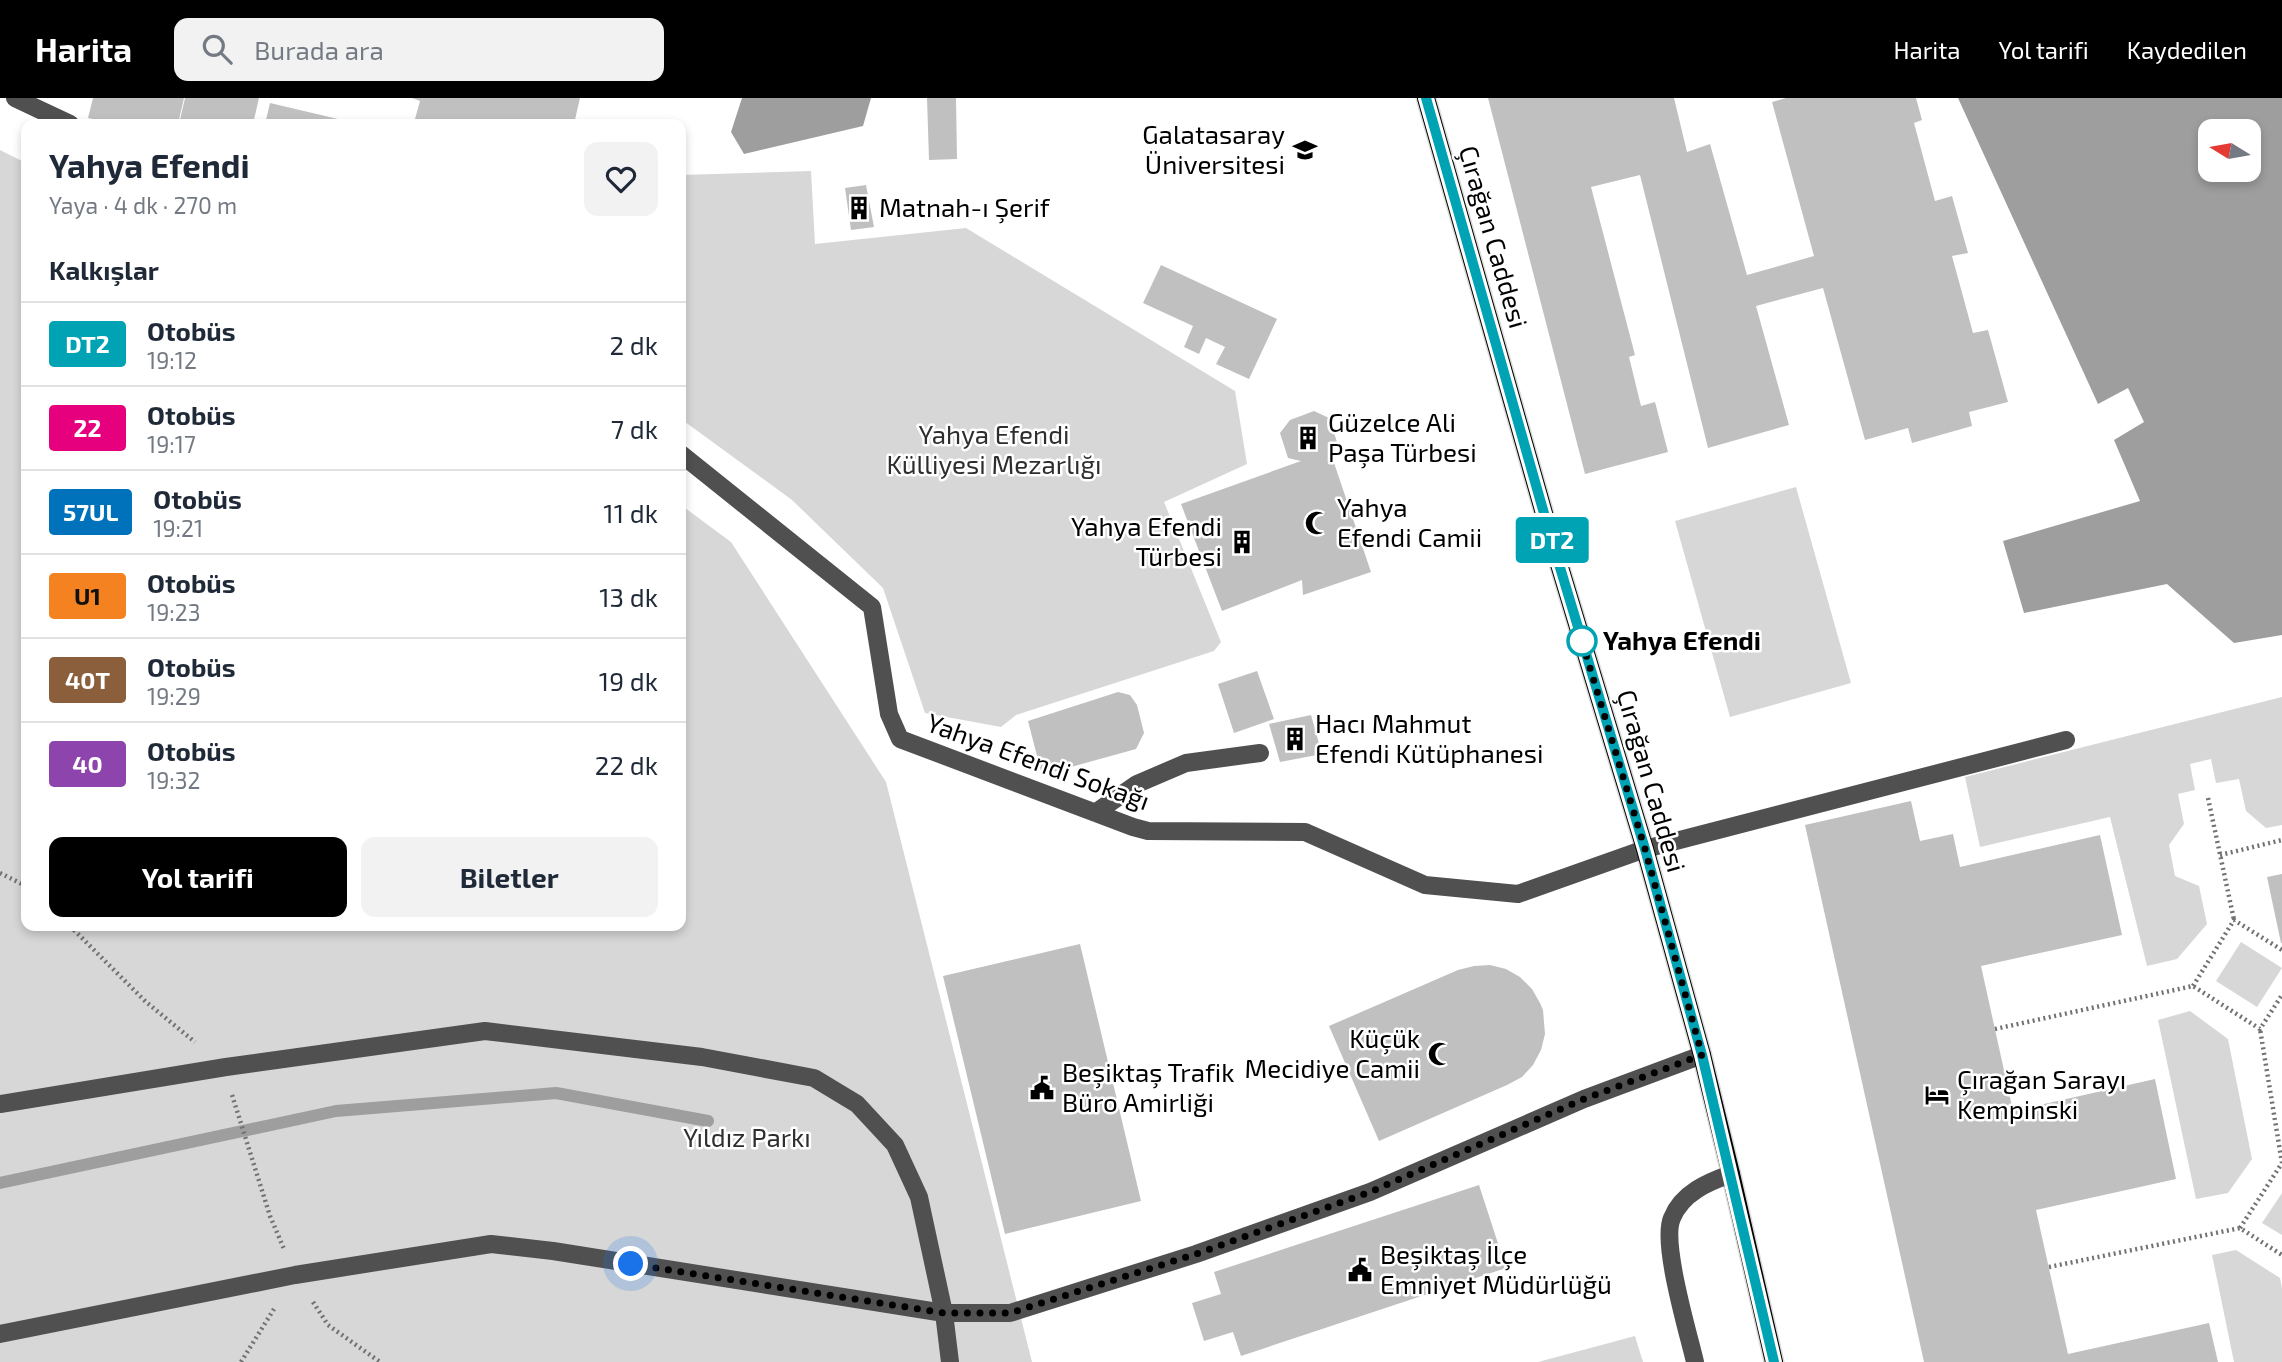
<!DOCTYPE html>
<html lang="tr">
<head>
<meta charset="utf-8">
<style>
  :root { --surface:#fff; --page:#f2f2f3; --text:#1f2937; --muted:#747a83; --line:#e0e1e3; --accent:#000 }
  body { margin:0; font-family:"Exo 2",sans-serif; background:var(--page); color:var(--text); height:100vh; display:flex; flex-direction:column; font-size:26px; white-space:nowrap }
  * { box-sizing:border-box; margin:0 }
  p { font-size:23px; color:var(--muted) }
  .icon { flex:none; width:38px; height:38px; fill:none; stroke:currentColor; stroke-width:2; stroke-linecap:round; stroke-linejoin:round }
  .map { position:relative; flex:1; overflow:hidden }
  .details { position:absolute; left:21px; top:21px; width:665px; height:812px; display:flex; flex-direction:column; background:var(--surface); border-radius:14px; box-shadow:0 4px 10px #0003 }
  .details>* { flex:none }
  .badge { padding:0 14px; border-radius:5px; font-size:24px; line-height:46px }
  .needle { width:46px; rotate:281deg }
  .fabs { position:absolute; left:2198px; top:21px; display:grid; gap:14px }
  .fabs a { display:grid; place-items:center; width:63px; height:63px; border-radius:14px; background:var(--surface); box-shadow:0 4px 10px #0003; font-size:35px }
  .you { position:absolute; width:35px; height:35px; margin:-18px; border:5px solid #fff; border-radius:50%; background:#1a73e8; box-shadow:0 0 0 10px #1a73e833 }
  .map>.badge { position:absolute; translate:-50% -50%; box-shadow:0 0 0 4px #fff }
  h2 { padding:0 28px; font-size:26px; line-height:63px }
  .round { display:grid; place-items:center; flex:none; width:74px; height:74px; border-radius:14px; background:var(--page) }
  .summary { display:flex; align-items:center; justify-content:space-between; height:119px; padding:0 28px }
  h1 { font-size:33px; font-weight:700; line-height:52px }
  .action { display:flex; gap:14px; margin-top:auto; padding:14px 28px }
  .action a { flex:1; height:80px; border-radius:14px; background:var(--accent); color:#fff; font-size:28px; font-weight:700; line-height:80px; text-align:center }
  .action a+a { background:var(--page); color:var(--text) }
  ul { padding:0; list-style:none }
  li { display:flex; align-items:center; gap:21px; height:84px; padding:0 28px; border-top:2px solid var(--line) }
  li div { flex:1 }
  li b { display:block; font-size:26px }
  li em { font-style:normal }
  li .badge { min-width:77px; font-weight:700; text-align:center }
  header { display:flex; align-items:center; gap:42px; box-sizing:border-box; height:98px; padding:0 35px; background:var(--accent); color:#fff }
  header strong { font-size:33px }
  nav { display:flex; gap:38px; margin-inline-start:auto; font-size:24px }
  .search { width:490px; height:63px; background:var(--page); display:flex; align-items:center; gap:18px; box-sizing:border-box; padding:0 24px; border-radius:14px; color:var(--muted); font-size:26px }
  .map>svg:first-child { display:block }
  .green { fill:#d7d7d7 }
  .water { fill:#9e9e9e; fill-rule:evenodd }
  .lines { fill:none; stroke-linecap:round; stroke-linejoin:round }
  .stream { stroke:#9e9e9e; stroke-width:12 }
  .building { fill:#c0c0c0 }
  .major-casing { stroke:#dbdbdb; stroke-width:21 }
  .path { stroke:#727272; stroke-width:4.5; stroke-dasharray:2 3.5; stroke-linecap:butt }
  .minor { stroke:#505050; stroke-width:18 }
  .major { stroke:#000; stroke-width:18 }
  .line-casing { stroke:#fff; stroke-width:16 }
  .line { stroke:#00a3b4; stroke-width:10 }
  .walk { stroke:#000; stroke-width:7; stroke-dasharray:0 12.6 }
  .stop-dot { fill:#fff; stroke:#00a3b4; stroke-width:3.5 }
  .labels { text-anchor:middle; stroke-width:5; stroke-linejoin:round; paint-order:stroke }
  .poi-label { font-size:26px; fill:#000; stroke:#fff; text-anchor:start }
  .street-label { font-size:26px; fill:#000; stroke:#fff }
  .park-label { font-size:26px; fill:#2e2e2e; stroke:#fff }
  .stop-label { font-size:26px; font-weight:bold; fill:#000; stroke:#fff; text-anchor:start }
</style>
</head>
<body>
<header>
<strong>Harita</strong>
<div class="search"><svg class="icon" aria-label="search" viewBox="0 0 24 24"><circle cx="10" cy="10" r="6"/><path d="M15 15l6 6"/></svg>Burada ara</div>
<nav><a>Harita</a><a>Yol tarifi</a><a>Kaydedilen</a></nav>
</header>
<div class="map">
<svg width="2282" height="1264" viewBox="0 0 2282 1264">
  <rect width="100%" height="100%" fill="#fff"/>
  <path class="green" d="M0,52L26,65V828H681V407L731,444L886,684L1032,1264H0Z
    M811,73L815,146L966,130L1235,293L1247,366L1164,404L1221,544L1214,553L1016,617L1001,629L925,615L883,490L792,402L681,321V77Z
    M1796,389L1851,585L1730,619L1675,423Z
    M2282,599V727L2266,730L2246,713L2239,681L2216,685L2211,661L2190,666L2195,692L2178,696L2184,726L2169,747L2175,778L2199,788L2207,826L2177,861L2147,868L2110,719L1980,749L1965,679Z
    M2241,844L2282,870L2257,909L2216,883Z
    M2190,913L2228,941L2252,1061L2228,1095L2196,1101L2158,922Z
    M2282,1095V1137L2262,1125Z
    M2236,1152L2280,1180L2282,1190V1264H2234L2212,1157Z
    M1635,1238L1643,1264H1538Z"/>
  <path class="water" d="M742,0H871L863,28L744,56L731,34Z
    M1958,0H2282V537L2234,545L2167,486L2024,515L2003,443L2140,403L2114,342L2144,324L2128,290L2098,306ZM2210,33H2249V72H2210Z"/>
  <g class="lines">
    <path class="stream" d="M0,1085L336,1013L556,995L708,1023"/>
  </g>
  <path class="building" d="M93,0H184L178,26H116L88,20Z
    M185,0H259L253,26H179Z
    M412,0H580L574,26H434L415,21L420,3Z
    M927,0H956L957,61L929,62Z
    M1488,0H1674L1687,54L1710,46L1747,177L1814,158L1772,4L1786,0H1916L1922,22L1914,25L1935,103L1952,98L1968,155L1952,158L1973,235L1988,232L2008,304L1969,314L1972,328L1912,345L1908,330L1865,342L1823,190L1756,208L1789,327L1708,350L1640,77L1591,89L1635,257L1629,259L1641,308L1655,304L1668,354L1585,376Z
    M270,5L355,25V26H265Z
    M866,87L874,129L851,132L845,90Z
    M1161,167L1277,221L1249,281L1216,266L1225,249L1206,240L1199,256L1184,249L1193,228L1143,205Z
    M1314,313L1329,320L1337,344L1330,353L1371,474L1303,497L1302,482L1222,513L1181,406L1301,363L1288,360L1280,335L1290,322Z
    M1257,573L1274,621L1234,635L1218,586Z
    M1118,594L1130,597L1137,607L1144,635L1136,651L1042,677L1028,623Z
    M1311,617L1322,656L1280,664L1269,626Z
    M1911,703L1920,743L1953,736L1960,769L2100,737L2122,837L1981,868L2013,1013L2155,981L2176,1081L2036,1112L2068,1256L2209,1225L2218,1264H1924L1805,727Z
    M2282,776V845H2281L2267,779Z
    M1080,846L1141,1103L1005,1136L943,878Z
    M1490,867L1506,871L1520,879L1532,891L1540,905L1543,912L1545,936L1541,952L1533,967L1522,979L1507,987L1379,1043L1329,928L1458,872L1474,868Z
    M1479,1087L1506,1170L1241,1258L1233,1234L1204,1243L1192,1205L1221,1196L1214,1174Z"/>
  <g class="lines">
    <g class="major-casing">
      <path id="major" d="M1426,0L1549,433L1645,751L1702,957L1731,1076L1774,1264"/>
    </g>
    <path class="path" d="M2208,700L2234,822
      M2220,757L2282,742
      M0,775L26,788
      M70,828L146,904L195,944
      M2193,888L2234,822L2282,852
      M1995,931L2193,888L2260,931L2282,897
      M232,997L270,1118L284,1151
      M2240,1130L2282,1065L2260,931
      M2049,1169L2240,1130L2282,1157
      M313,1204L328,1227L380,1264
      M241,1264L274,1211"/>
    <path class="minor" d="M15,0L70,26
      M681,356L872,509L889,616L900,641L1133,729L1148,733L1305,734L1425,787L1518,796L1645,751L2066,642
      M1095,715L1137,686L1186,665L1260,655
      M0,1006L226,969L485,933L702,959L814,980L857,1006L895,1047L919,1099L944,1215L950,1264
      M0,1236L295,1177L491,1146L553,1153L944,1215H1010L1196,1156L1370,1094L1584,1001L1702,957
      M1695,1264C1688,1234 1661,1144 1672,1120C1682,1095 1708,1084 1731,1076"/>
    <use href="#major" class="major"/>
  </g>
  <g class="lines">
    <g class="line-casing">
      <path id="line" d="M1426,0L1549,433L1645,751L1702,957L1774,1264"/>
    </g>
    <use href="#line" class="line"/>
    <path class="walk" d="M631,1166L944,1215H1010L1196,1156L1370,1094L1584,1001L1702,957L1645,751L1580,537L1582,543"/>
  </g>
  <defs>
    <g id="university-bare" transform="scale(1.89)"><path d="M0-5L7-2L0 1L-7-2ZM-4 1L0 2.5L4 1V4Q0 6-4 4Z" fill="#000" stroke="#fff" stroke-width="2.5" paint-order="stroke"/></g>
    <g id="building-bare" transform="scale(1.89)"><path d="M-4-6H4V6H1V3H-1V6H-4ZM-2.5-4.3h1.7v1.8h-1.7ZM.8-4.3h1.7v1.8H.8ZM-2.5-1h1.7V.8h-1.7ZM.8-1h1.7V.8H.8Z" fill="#000" stroke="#fff" stroke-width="2.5" paint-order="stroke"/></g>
    <g id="mosque-bare" transform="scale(1.89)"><path d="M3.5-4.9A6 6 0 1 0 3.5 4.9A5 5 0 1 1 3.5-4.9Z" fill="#000" stroke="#fff" stroke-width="2.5" paint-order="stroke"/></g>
    <g id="civic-bare" transform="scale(1.89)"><path d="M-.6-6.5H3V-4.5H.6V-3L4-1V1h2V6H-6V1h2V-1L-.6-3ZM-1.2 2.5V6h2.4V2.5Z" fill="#000" stroke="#fff" stroke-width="2.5" paint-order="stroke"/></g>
    <g id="hotel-bare" transform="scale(1.89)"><path d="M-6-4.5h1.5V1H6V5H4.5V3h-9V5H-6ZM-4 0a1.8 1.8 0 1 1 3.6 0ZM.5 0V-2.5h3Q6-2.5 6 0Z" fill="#000" stroke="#fff" stroke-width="2.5" paint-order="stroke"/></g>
  </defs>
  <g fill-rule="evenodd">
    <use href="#university-bare" x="1305" y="52"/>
    <use href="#building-bare" x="859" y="110"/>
    <use href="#building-bare" x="1308" y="340"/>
    <use href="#mosque-bare" x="1317" y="425"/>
    <use href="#building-bare" x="1242" y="444"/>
    <use href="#building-bare" x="1295" y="641"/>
    <use href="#mosque-bare" x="1440" y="956"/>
    <use href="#civic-bare" x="1042" y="990"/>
    <use href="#hotel-bare" x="1937" y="997"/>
    <use href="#civic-bare" x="1360" y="1172"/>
  </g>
  <circle class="stop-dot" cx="1582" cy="543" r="14"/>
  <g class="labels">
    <g class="poi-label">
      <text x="1285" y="46" text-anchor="end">Galatasaray<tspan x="1285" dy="30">Üniversitesi</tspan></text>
      <text x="879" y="119">Matnah-ı Şerif</text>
      <text x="1328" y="334">Güzelce Ali<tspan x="1328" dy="30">Paşa Türbesi</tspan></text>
      <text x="1337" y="419">Yahya<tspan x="1337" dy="30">Efendi Camii</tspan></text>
      <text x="1222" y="438" text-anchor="end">Yahya Efendi<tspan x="1222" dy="30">Türbesi</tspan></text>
      <text x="1315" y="635">Hacı Mahmut<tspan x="1315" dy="30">Efendi Kütüphanesi</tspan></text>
      <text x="1420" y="950" text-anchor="end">Küçük<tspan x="1420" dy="30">Mecidiye Camii</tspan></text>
      <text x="1062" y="984">Beşiktaş Trafik<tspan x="1062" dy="30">Büro Amirliği</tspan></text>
      <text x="1957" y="991">Çırağan Sarayı<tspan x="1957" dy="30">Kempinski</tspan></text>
      <text x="1380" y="1166">Beşiktaş İlçe<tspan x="1380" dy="30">Emniyet Müdürlüğü</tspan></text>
    </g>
    <g class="street-label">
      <text transform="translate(1493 139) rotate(74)" y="9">Çırağan Caddesi</text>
      <text transform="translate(1038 664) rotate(20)" y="9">Yahya Efendi Sokağı</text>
      <text transform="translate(1651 683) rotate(74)" y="9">Çırağan Caddesi</text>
    </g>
    <g class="park-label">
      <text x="994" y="346">Yahya Efendi<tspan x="994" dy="30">Külliyesi Mezarlığı</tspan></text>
      <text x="747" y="1049">Yıldız Parkı</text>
    </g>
    <g class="stop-label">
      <text x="1603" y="552">Yahya Efendi</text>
    </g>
  </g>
</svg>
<div class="fabs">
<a><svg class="needle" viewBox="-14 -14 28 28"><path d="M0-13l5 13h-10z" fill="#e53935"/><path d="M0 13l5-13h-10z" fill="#747a83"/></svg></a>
</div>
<div class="you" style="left:631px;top:1166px"></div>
<b class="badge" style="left:1552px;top:442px;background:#00a3b4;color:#fff">DT2</b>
<section class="details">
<div class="summary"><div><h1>Yahya Efendi</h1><p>Yaya · 4 dk · 270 m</p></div><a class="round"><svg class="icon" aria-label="heart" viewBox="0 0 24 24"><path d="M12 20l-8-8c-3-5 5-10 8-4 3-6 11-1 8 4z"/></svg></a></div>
<h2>Kalkışlar</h2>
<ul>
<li><span class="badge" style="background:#00a3b4;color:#fff">DT2</span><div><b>Otobüs</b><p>19:12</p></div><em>2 dk</em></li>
<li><span class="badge" style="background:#e6007e;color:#fff">22</span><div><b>Otobüs</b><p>19:17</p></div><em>7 dk</em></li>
<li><span class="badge" style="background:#0072bc;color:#fff">57UL</span><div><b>Otobüs</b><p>19:21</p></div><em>11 dk</em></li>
<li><span class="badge" style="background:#f58220;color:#111">U1</span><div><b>Otobüs</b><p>19:23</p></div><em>13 dk</em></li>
<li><span class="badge" style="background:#8b5e3c;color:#fff">40T</span><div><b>Otobüs</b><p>19:29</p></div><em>19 dk</em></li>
<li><span class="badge" style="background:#8e44ad;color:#fff">40</span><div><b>Otobüs</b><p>19:32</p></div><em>22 dk</em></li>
</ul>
<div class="action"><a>Yol tarifi</a><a>Biletler</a></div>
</section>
</div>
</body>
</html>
